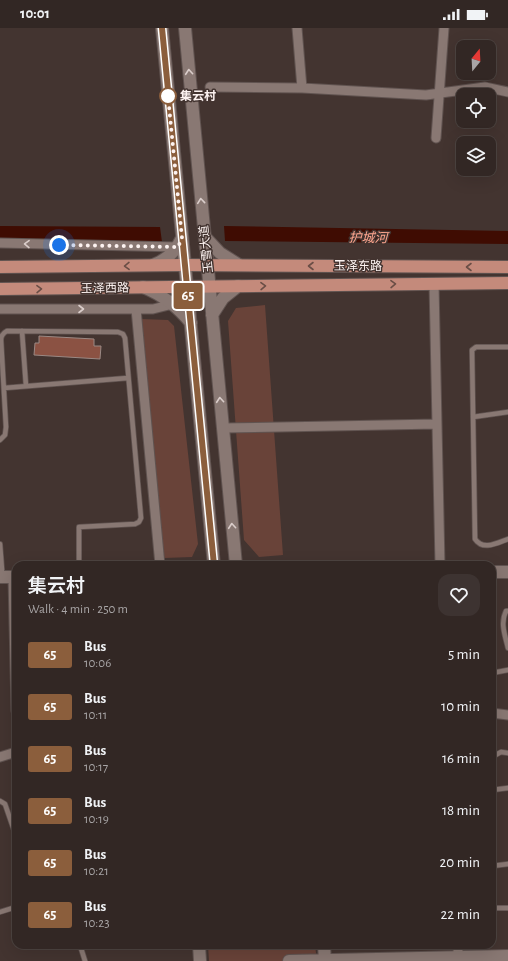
<!DOCTYPE html>
<html lang="en">
<head>
<meta charset="utf-8">
<style>
  :root { --surface:#322724; --page:#3d3331; --text:#f1f3f6; --muted:#a8a5a6; --line:#4d4441 }
  body { margin:0; font-family:"Alegreya Sans","Noto Sans SC",sans-serif; background:var(--page); color:var(--text); height:100vh; display:flex; flex-direction:column; font-size:15px; white-space:nowrap }
  * { box-sizing:border-box; margin:0 }
  p { font-size:13px; color:var(--muted) }
  .icon { flex:none; width:22px; height:22px; fill:none; stroke:currentColor; stroke-width:2; stroke-linecap:round; stroke-linejoin:round }
  .map { position:relative; flex:1; overflow:hidden }
  .drawer { position:absolute; left:12px; top:533px; width:484px; height:388px; display:flex; flex-direction:column; background:var(--surface); border-radius:12px; box-shadow:0 4px 16px #0002,0 0 0 1px var(--line) }
  .drawer>* { flex:none }
  .badge { padding:0 8px; border-radius:3px; font-size:14px; line-height:26px }
  .needle { width:26px; rotate:18deg }
  .buttons { position:absolute; left:456px; top:12px; display:grid; gap:8px }
  .buttons a { display:grid; place-items:center; width:40px; height:40px; border-radius:8px; background:var(--surface); box-shadow:0 4px 16px #0002,0 0 0 1px var(--line); font-size:20px }
  .you { position:absolute; width:20px; height:20px; margin:-10px; border:3px solid #fff; border-radius:50%; background:#1a73e8; box-shadow:0 0 0 6px #1a73e833 }
  .map>.badge { position:absolute; translate:-50% -50%; box-shadow:0 0 0 2px #fff }
  .round { display:grid; place-items:center; flex:none; width:42px; height:42px; border-radius:12px; background:var(--page) }
  .overview { display:flex; align-items:center; justify-content:space-between; height:68px; padding:0 16px }
  h1 { font-size:19px; font-weight:600; line-height:30px }
  ul { padding:0; list-style:none }
  li { display:flex; align-items:center; gap:12px; height:52px; padding:0 16px }
  li div { flex:1 }
  li b { display:block; font-size:15px }
  li em { font-style:normal }
  li .badge { min-width:44px; font-weight:700; text-align:center }
  .status { display:flex; justify-content:space-between; align-items:center; height:28px; padding:0 20px; background:var(--surface); direction:ltr }
  .status svg { height:11px; fill:currentColor }
  .map>svg:first-child { display:block }
  .green { fill:#694339 }
  .water { fill:#3f0c02 }
  .building { fill:#8b5243; stroke:#9b8984 }
  .lines { fill:none; stroke-linecap:round; stroke-linejoin:round }
  .lane-casing { stroke:#605350; stroke-width:6 }
  .street-casing { stroke:#605350; stroke-width:11 }
  .secondary-casing { stroke:#605350; stroke-width:14 }
  .primary-casing { stroke:#605350; stroke-width:14 }
  .lane { stroke:#897873; stroke-width:4.5 }
  .street { stroke:#897873; stroke-width:9 }
  .secondary { stroke:#897873; stroke-width:12 }
  .primary { stroke:#c48a7b; stroke-width:12 }
  .oneway { stroke:#dacdca }
  .oneway2 { stroke:#6a4e46 }
  .line-casing { stroke:#fff; stroke-width:9 }
  .line { stroke:#8b5e3c; stroke-width:6 }
  .walk { stroke:#fcf2f0; stroke-width:4; stroke-dasharray:0 7.2 }
  .stop-dot { fill:#fff; stroke:#8b5e3c; stroke-width:2 }
  .labels { text-anchor:middle; stroke-width:3; stroke-linejoin:round; paint-order:stroke }
  .stop-label { font-size:12px; font-weight:bold; fill:#fcf2f0; stroke:#433430; text-anchor:start }
  .street-label { font-size:12px; fill:#fcf2f0; stroke:#433430 }
  .water-label { font-size:13px; font-style:italic; fill:#ffa68f; stroke:#433430 }
</style>
</head>
<body>
<div class="status"><b>10:01</b><svg viewBox="0 0 49 12"><path d="M0 12V9h3v3zM5 12V6h3v6zM10 12V3h3v9zM15 12V0h3v12zM26 1h20v11H26zM47 4h2v5h-2z"/></svg></div>
<div class="map">
<svg width="508" height="933" viewBox="0 0 508 933">
  <rect width="100%" height="100%" fill="#433430"/>
  <path class="green" d="M265,277L283,527L259,529L244,512L228,293L236,280Z
    M141,291L168,292L174,298L198,516L192,529L164,530Z
    M208,917H315L317,933H209Z"/>
  <path class="water" d="M0,198L160,199L162,214L0,211Z
    M224,198L508,203V216L225,213Z"/>
  <path class="building" d="M39,308L94,311V318H101L100,331L34,327L35,315H39Z"/>
  <g class="lines">
    <g class="lane-casing">
      <path id="lane" d="M22,303L26,358
        M508,319H476L472,322L475,511C483,523 497,515 508,511
        M4,360L128,350
        M473,389L508,384
        M0,412L5,407L6,399L1,312C1,308 3,305 7,303L118,304L123,306L125,310L141,490L139,494L135,496L79,499V537
        M0,516L2,542
        M508,583H506C500,595 505,607 508,620
        M492,645L508,642
        M492,729L501,724L508,725
        M492,762L508,760
        M0,773L5,776L16,808
        M492,838L508,836
        M492,880H508
        M0,884L16,879
        M80,917L85,933"/>
    </g>
    <g class="street-casing">
      <path id="street" d="M210,59L302,60L297,0
        M302,60L426,67L485,59L508,64
        M436,110L444,0
        M0,215L178,219
        M434,256L440,537
        M0,281H153L173,276
        M136,281L160,537
        M223,400L437,396
        M13,549L16,683
        M492,685L508,687
        M0,729L16,724
        M458,917V929"/>
    </g>
    <g class="secondary-casing">
      <path id="secondary" d="M162,0L214,537
        M185,0L236,537
        M205,209L220,225L239,237
        M153,237C167,232 176,223 182,210
        M143,259C163,267 178,279 191,295
        M212,287L223,270L238,258
        M492,544H508
        M0,549H16
        M199,917L200,933
        M324,917L325,933
        M289,933L508,928"/>
    </g>
    <g class="primary-casing">
      <path id="primary" d="M0,239L185,237L508,239
        M0,261L508,255"/>
    </g>
    <use href="#lane" class="lane"/>
    <use href="#street" class="street"/>
    <use href="#secondary" class="secondary"/>
    <use href="#primary" class="primary"/>
  </g>
  <defs><path id="oneway-chevron" d="M-2-3.5L2.5 0L-2 3.5" fill="none" stroke-width="1.6" stroke-linecap="round" stroke-linejoin="round"/></defs>
  <g class="oneway">
    <use href="#oneway-chevron" transform="translate(189 44) rotate(-95)"/>
    <use href="#oneway-chevron" transform="translate(201 173) rotate(-96)"/>
    <use href="#oneway-chevron" transform="translate(27 216) rotate(-179)"/>
    <use href="#oneway-chevron" transform="translate(81 281)"/>
    <use href="#oneway-chevron" transform="translate(220 372) rotate(-95)"/>
    <use href="#oneway-chevron" transform="translate(232 498) rotate(-95)"/>
  </g>
  <g class="oneway2">
    <use href="#oneway-chevron" transform="translate(127 238) rotate(179)"/>
    <use href="#oneway-chevron" transform="translate(311 238) rotate(-180)"/>
    <use href="#oneway-chevron" transform="translate(469 239) rotate(-180)"/>
    <use href="#oneway-chevron" transform="translate(393 256) rotate(-1)"/>
    <use href="#oneway-chevron" transform="translate(263 258) rotate(-1)"/>
    <use href="#oneway-chevron" transform="translate(39 261) rotate(-1)"/>
  </g>
  <g class="lines">
    <g class="line-casing">
      <path id="line" d="M162,0L214,537"/>
    </g>
    <use href="#line" class="line"/>
    <path class="walk" d="M59,217L178,219L182,210L168,68"/>
  </g>
  <circle class="stop-dot" cx="168" cy="68" r="8"/>
  <g class="labels">
    <g class="stop-label">
      <text x="180" y="72">集云村</text>
    </g>
    <g class="street-label">
      <text transform="translate(206 221) rotate(-96)" y="4">玉雪大道</text>
      <text x="358" y="242">玉泽东路</text>
      <text transform="translate(105 260) rotate(-1)" y="4">玉泽西路</text>
    </g>
    <g class="water-label">
      <text transform="translate(368 209) rotate(1)" y="5">护城河</text>
    </g>
  </g>
</svg>
<div class="buttons">
<a><svg class="needle" viewBox="-14 -14 28 28"><path d="M0-13l5 13h-10z" fill="#e53935"/><path d="M0 13l5-13h-10z" fill="#a8a5a6"/></svg></a>
<a><svg class="icon" aria-label="locate" viewBox="0 0 24 24"><circle cx="12" cy="12" r="6"/><path d="M12 2v4M12 18v4M2 12h4M18 12h4"/></svg></a>
<a><svg class="icon" aria-label="layers" viewBox="0 0 24 24"><path d="M12 4l9 5-9 5-9-5zM3 14l9 5 9-5"/></svg></a>
</div>
<div class="you" style="left:59px;top:217px"></div>
<b class="badge" style="left:188px;top:268px;background:#8b5e3c;color:#fff">65</b>
<section class="drawer">
<div class="overview"><div><h1>集云村</h1><p>Walk · 4 min · 250 m</p></div><a class="round"><svg class="icon" aria-label="heart" viewBox="0 0 24 24"><path d="M12 20l-8-8c-3-5 5-10 8-4 3-6 11-1 8 4z"/></svg></a></div>
<ul>
<li><span class="badge" style="background:#8b5e3c;color:#fff">65</span><div><b>Bus</b><p>10:06</p></div><em>5 min</em></li>
<li><span class="badge" style="background:#8b5e3c;color:#fff">65</span><div><b>Bus</b><p>10:11</p></div><em>10 min</em></li>
<li><span class="badge" style="background:#8b5e3c;color:#fff">65</span><div><b>Bus</b><p>10:17</p></div><em>16 min</em></li>
<li><span class="badge" style="background:#8b5e3c;color:#fff">65</span><div><b>Bus</b><p>10:19</p></div><em>18 min</em></li>
<li><span class="badge" style="background:#8b5e3c;color:#fff">65</span><div><b>Bus</b><p>10:21</p></div><em>20 min</em></li>
<li><span class="badge" style="background:#8b5e3c;color:#fff">65</span><div><b>Bus</b><p>10:23</p></div><em>22 min</em></li>
</ul>
</section>
</div>
</body>
</html>
